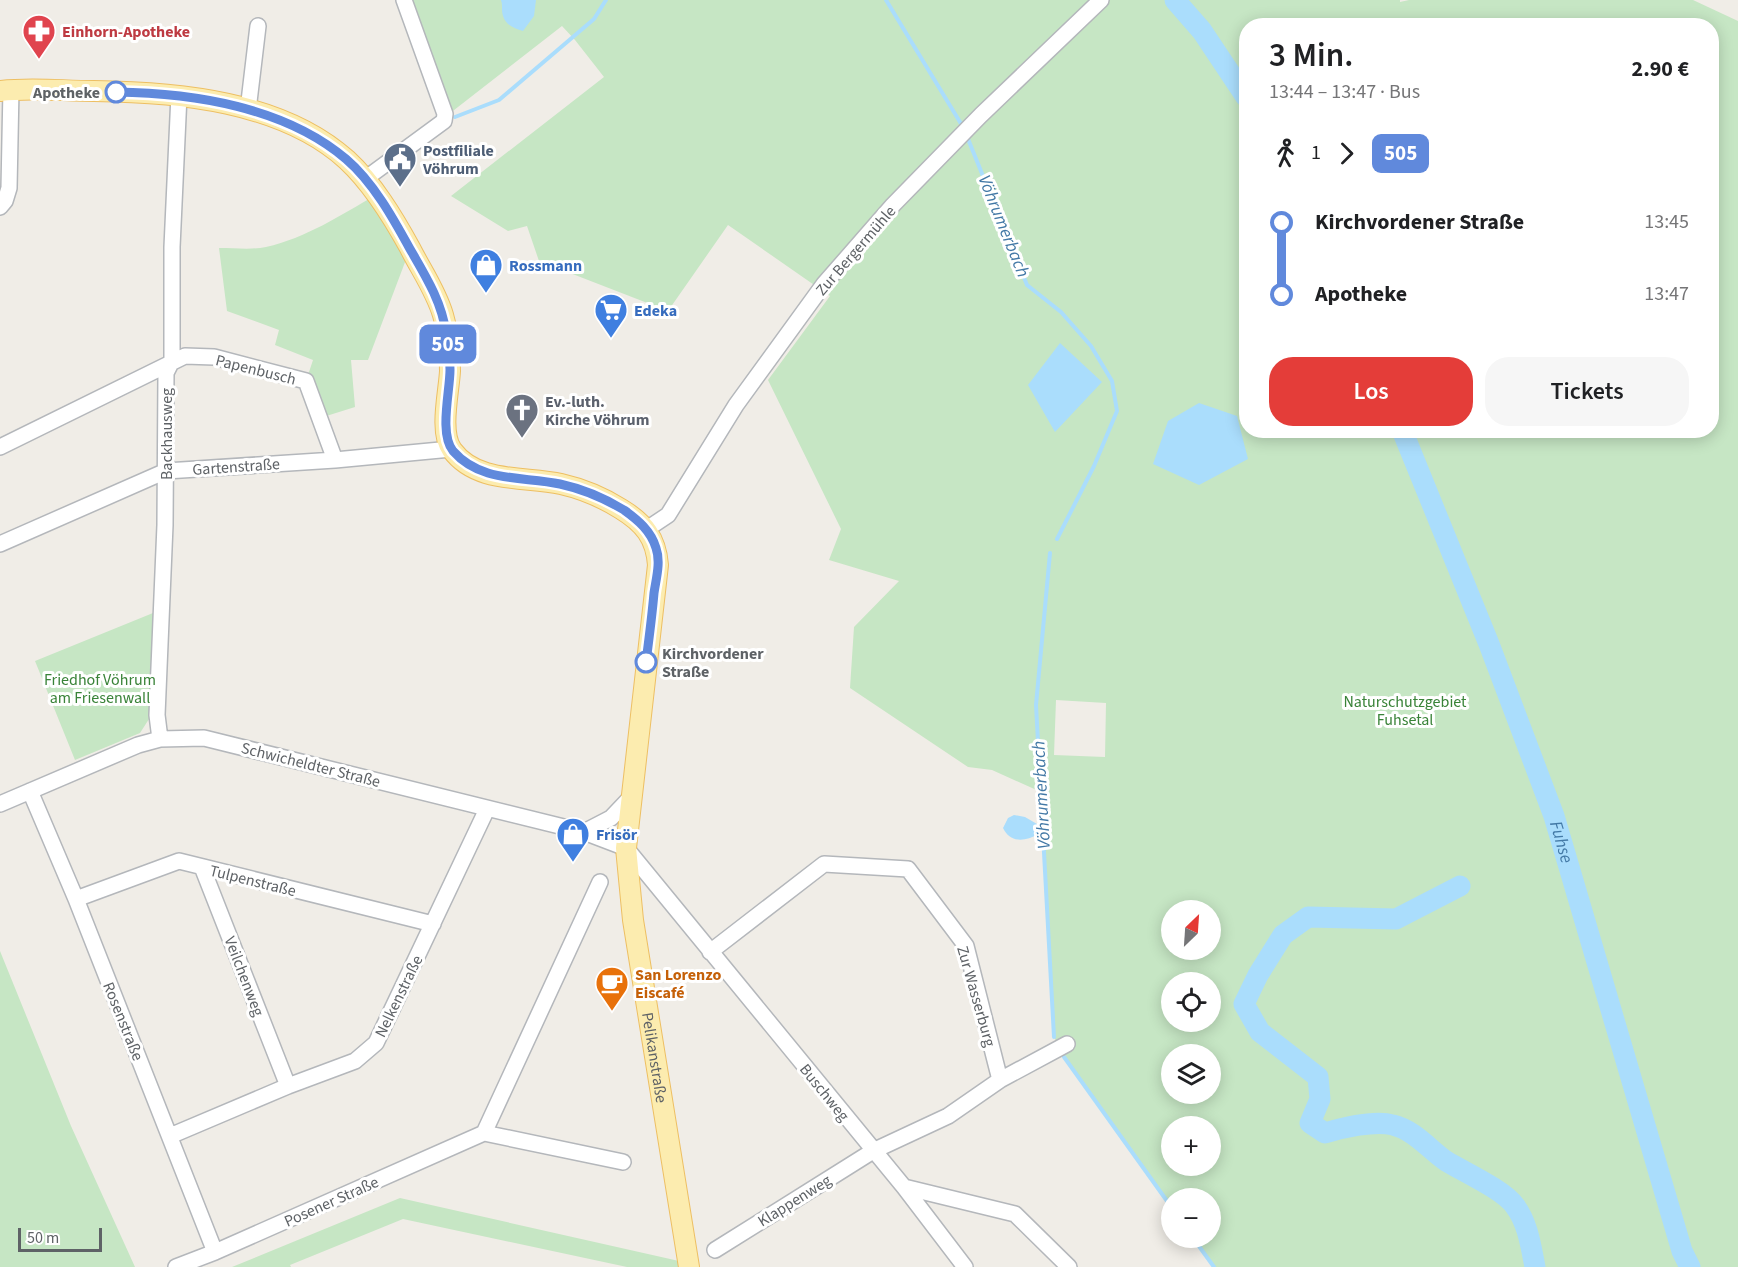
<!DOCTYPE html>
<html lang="de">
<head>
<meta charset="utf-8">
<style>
  :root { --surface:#fff; --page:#f6f6f6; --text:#202124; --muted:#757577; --accent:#e43d39 }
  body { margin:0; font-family:"Source Sans 3",sans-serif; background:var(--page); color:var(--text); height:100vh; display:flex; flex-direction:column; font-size:22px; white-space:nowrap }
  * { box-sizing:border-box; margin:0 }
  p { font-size:20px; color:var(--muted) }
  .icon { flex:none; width:33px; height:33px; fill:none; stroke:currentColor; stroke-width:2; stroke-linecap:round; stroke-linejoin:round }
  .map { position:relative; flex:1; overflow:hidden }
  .panel { position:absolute; left:1239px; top:18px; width:480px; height:420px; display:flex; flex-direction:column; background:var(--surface); border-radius:24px; box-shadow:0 3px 15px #0003 }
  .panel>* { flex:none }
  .badge { padding:0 12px; border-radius:9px; font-size:21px; line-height:39px }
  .needle { width:39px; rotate:25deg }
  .buttons { position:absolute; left:1161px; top:900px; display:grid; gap:12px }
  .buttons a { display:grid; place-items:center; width:60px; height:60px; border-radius:50%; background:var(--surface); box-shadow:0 3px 15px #0003; font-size:30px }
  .scale { position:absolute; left:18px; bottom:15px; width:84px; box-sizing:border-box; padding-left:6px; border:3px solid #5e6266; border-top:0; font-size:16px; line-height:21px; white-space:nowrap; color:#5e6266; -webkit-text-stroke:4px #fff; paint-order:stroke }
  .map>.badge { position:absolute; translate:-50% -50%; box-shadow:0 0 0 3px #fff }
  .legs { display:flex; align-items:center; gap:9px; height:66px; padding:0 30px; font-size:20px }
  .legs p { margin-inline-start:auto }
  .summary { display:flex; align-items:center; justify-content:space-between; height:102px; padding:0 30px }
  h1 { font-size:33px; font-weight:600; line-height:45px }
  .primary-button { display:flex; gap:12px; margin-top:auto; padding:12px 30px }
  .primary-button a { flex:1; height:69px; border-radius:24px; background:var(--accent); color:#fff; font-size:24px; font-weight:600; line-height:69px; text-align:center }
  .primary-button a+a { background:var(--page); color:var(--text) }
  ul { padding:0 30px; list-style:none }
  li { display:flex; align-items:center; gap:21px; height:72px; font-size:22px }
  li i { display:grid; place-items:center; width:9px; height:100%; margin:0 8px; background:currentColor }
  li i::after { content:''; width:15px; height:15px; margin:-8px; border:4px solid; border-radius:50%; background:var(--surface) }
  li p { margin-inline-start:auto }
  li:first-child i { background:linear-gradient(#0000 50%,currentColor 0) }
  li:last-child i { background:linear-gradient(currentColor 50%,#0000 0) }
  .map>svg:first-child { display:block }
  .green { fill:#c6e6c4; fill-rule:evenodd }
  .water { fill:#aaddfc }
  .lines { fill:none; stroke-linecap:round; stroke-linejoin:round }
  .stream { stroke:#aaddfc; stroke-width:4 }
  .river { stroke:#aaddfc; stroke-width:21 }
  .minor-casing { stroke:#b4b7bb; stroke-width:18 }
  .major-casing { stroke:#edbf63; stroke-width:22 }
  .minor { stroke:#fff; stroke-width:15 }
  .major { stroke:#fcecaf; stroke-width:20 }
  .line-1-casing { stroke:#fff; stroke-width:14 }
  .line-1 { stroke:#6089dc; stroke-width:9 }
  .stop-1-dot { fill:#fff; stroke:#6089dc; stroke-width:3 }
  .labels { text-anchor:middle; stroke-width:6; stroke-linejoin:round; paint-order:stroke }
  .health-label { font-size:16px; font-weight:bold; fill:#be3a42; stroke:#fff; text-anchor:start }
  .stop-label { font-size:16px; font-weight:bold; fill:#5e6266; stroke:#fff; text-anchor:end }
  .service-label { font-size:16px; font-weight:bold; fill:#4e5e75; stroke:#fff; text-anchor:start }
  .street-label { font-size:16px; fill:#5e6266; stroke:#fff }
  .shop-label { font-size:16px; font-weight:bold; fill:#366cbe; stroke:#fff; text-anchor:start }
  .worship-label { font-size:16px; font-weight:bold; fill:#5b616d; stroke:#fff; text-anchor:start }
  .park-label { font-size:16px; fill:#398338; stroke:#fff }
  .food-label { font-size:16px; font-weight:bold; fill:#c56008; stroke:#fff; text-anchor:start }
  .water-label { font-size:18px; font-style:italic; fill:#4379a6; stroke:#fff }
</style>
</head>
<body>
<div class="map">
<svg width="1738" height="1267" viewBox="0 0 1738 1267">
  <rect width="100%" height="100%" fill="#f0ede7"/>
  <path class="green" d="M409,0H1168L1199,33L1246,105V430H1712V26H1246V91L1206,29L1180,0H1400V2L1409,0H1693L1738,21V1267H1214L1193,1238H1210V1198H1172L1171,1208L1064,1057L1054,1037L1041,792L992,770L968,767L850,688L854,627L899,581L829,560L841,529L768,380L830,296L728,225L668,311L539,261L527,226L508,231L451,196L604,77L575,40L562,26L449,114ZM1056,700L1106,703L1105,757L1054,755ZM1172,910H1210V950H1172ZM1172,982H1210V1022H1172ZM1172,1054H1210V1094H1172ZM1172,1126H1210V1166H1172Z
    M376,195L410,249L368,360H351L355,407L320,418L306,381L313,360L275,345L279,330L227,311L219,248C235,248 252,250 266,247C306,238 341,215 376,195Z
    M153,613L149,719L140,733L75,760L35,661Z
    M0,951L71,1126L135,1267H0Z
    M400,1198L679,1261L680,1267H627L403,1219L290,1265L291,1267H232Z"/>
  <path class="water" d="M501,0H536L534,16L523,31C515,28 506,26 503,16C501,10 503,6 501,0Z
    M1060,343L1102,382L1055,432L1028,385Z
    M1199,403L1237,416L1248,459L1199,485L1153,464L1168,421Z
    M1014,815L1025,817L1037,824L1038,834C1025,842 1010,843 1003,828L1008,818Z"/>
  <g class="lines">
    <path class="stream" d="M886,0L963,127
      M455,117L499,100L594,19L606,0
      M966,134L1027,285L1061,312L1091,346L1112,381L1117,411L1094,466L1057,539
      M1050,553L1036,705L1054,1037
      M1064,1057L1172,1208
      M1193,1238L1214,1267"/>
    <g class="river">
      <path d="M1175,0L1202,31L1246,97"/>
      <path id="s1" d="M1402,430L1489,644L1554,816L1682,1251L1690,1267"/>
      <path d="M1460,886L1396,919L1308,917L1283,935L1258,975L1244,1004L1260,1032L1318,1077L1320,1099L1310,1123L1325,1133C1342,1128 1375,1120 1393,1125C1414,1130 1429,1149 1446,1161C1464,1172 1504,1190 1515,1206C1528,1223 1531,1247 1535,1267"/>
    </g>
    <g class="minor-casing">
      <path id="minor" d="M248,110L258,26
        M365,179L444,121L445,114L404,0
        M0,207L5,201L9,188L11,89
        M0,447L185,356L214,357L306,381L335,460
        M647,529L668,515L736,405L824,284L893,205L981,115L1101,0
        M0,544L166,471L335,460L451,449
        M160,739L157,715L165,525L166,373L172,361V247L179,95
        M30,791L76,899L215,1252
        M0,804L138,745L160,739L204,738L584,832L626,848L904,1187L1015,1214L1069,1267
        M584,832L611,818L631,797
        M202,867L288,1086
        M76,899L179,861L433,924
        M710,952L824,864L908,869L966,946L1000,1080L948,1116L873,1151L715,1250
        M1000,1080L1067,1044
        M484,1133L600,882
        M170,1136L288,1086L355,1061L376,1043L487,809
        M904,1187L965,1267
        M176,1267L215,1252L484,1133L623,1162"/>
    </g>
    <g class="major-casing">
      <g id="major">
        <path id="s2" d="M0,91C31,87 63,91 94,91C177,92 282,101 347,160C373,184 393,217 410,248C421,270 436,291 443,315C448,331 450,354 450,371C449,392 439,432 452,450C477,484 525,476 561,484C583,489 602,497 621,509C644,523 656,538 658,565L626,848L633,920L689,1267"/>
      </g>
    </g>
    <use href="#minor" class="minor"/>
    <use href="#major" class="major"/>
  </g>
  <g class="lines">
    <g class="line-1-casing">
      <path id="line-1" d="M116,92C193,93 285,107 346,159C373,182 393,218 410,249C425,275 442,302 446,333C448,345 450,358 450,370C450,391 439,434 453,451C481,483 523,476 560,484C583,489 604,498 624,510C638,520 651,531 656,548C661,562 656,579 654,593C652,616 649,639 646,662"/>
    </g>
    <use href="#line-1" class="line-1"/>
  </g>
  <defs>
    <g id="pharmacy-pin" transform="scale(1.725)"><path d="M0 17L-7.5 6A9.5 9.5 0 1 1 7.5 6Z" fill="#e0444e" stroke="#fff"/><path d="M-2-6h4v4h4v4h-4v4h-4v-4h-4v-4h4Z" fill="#fff"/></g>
    <g id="civic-pin" transform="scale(1.725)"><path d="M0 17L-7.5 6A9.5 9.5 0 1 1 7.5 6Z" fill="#5c6f8a" stroke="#fff"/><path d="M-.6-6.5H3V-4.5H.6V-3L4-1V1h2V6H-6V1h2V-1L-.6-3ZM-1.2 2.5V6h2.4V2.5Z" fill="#fff"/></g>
    <g id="shop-pin" transform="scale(1.725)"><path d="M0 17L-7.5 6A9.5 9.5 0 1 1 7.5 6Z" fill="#3f7fe0" stroke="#fff"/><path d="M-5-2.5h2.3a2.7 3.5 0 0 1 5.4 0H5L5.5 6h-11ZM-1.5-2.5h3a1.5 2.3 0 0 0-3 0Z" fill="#fff"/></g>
    <g id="supermarket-pin" transform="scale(1.725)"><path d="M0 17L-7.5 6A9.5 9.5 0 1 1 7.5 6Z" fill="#3f7fe0" stroke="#fff"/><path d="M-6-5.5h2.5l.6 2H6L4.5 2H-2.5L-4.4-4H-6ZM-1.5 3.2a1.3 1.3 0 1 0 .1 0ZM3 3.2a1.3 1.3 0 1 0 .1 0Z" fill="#fff"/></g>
    <g id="church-pin" transform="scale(1.725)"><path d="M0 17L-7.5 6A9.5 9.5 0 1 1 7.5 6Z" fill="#6b7280" stroke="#fff"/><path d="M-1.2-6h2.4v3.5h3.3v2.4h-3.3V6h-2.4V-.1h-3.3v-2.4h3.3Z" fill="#fff"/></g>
    <g id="cafe-pin" transform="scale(1.725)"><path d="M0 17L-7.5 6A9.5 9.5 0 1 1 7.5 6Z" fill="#e8710a" stroke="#fff"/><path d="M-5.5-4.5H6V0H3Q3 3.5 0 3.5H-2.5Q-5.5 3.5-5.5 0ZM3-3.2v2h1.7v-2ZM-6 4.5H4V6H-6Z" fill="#fff"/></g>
  </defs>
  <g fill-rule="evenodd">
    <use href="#pharmacy-pin" x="39" y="31"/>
    <use href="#civic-pin" x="400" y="159"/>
    <use href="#shop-pin" x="486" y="265"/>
    <use href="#supermarket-pin" x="611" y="310"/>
    <use href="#church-pin" x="522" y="410"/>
    <use href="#shop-pin" x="573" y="834"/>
    <use href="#cafe-pin" x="612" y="983"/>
  </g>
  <g class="stop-1-dot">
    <circle cx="116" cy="92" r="10"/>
    <circle cx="646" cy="662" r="10"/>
  </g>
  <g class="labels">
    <g class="health-label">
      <text x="62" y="37">Einhorn-Apotheke</text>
    </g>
    <g class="stop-label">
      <text x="100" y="98">Apotheke</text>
      <text x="662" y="659" text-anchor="start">Kirchvordener<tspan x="662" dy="18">Straße</tspan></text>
    </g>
    <g class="service-label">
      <text x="423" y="156">Postfiliale<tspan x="423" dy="18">Vöhrum</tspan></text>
    </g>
    <g class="street-label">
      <text transform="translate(855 250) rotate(-49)" y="6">Zur Bergermühle</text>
      <text transform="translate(256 369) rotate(14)" y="6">Papenbusch</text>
      <text transform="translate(166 434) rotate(-90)" y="6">Backhausweg</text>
      <text transform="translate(236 466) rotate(-4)" y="6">Gartenstraße</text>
      <text transform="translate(311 764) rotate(14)" y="6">Schwicheldter Straße</text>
      <text transform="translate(253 880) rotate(14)" y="6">Tulpenstraße</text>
      <text transform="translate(245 976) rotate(69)" y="6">Veilchenweg</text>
      <text transform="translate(398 996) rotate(-64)" y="6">Nelkenstraße</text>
      <text transform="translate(977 996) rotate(74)" y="6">Zur Wasserburg</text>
      <text transform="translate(124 1021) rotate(68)" y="6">Rosenstraße</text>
      <text dy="6" stroke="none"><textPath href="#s2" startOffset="1432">Pelikanstraße</textPath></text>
      <text transform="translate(825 1092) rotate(51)" y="6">Buschweg</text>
      <text transform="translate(794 1200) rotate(-32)" y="6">Klappenweg</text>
      <text transform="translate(331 1201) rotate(-24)" y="6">Posener Straße</text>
    </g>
    <g class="shop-label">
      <text x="509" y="271">Rossmann</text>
      <text x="634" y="316">Edeka</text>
      <text x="596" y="840">Frisör</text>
    </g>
    <g class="worship-label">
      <text x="545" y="407">Ev.-luth.<tspan x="545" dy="18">Kirche Vöhrum</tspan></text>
    </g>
    <g class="park-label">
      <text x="100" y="685">Friedhof Vöhrum<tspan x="100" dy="18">am Friesenwall</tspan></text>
      <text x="1405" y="707">Naturschutzgebiet<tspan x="1405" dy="18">Fuhsetal</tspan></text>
    </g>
    <g class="food-label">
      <text x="635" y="980">San Lorenzo<tspan x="635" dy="18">Eiscafé</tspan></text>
    </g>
    <g class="water-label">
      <text transform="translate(1004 226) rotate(68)" y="6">Vöhrumerbach</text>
      <text transform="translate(1041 795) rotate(-93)" y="6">Vöhrumerbach</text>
      <text dy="6" stroke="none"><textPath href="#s1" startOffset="442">Fuhse</textPath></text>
    </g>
  </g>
</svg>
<div class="buttons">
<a><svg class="needle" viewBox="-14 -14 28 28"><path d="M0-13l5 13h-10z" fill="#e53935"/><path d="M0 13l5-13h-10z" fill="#757577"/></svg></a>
<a><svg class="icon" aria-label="locate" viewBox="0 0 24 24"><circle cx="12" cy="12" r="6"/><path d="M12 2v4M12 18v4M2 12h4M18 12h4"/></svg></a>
<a><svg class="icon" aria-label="layers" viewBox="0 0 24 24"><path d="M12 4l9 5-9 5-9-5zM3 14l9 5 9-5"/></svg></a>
<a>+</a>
<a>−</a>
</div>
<div class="scale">50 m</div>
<b class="badge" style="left:448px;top:344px;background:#6089dc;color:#fff">505</b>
<section class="panel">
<div class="summary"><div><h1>3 Min.</h1><p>13:44 – 13:47 · Bus</p></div><b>2.90 €</b></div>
<div class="legs"><svg class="icon" aria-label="walk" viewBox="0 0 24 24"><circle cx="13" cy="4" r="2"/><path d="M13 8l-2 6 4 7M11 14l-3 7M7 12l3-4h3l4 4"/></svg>1<svg class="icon" aria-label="forward" viewBox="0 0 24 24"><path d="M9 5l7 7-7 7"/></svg><b class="badge" style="background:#6089dc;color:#fff">505</b></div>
<ul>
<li><i style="color:#6089dc"></i><b>Kirchvordener Straße</b><p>13:45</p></li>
<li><i style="color:#6089dc"></i><b>Apotheke</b><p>13:47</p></li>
</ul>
<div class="primary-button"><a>Los</a><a>Tickets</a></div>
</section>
</div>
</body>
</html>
